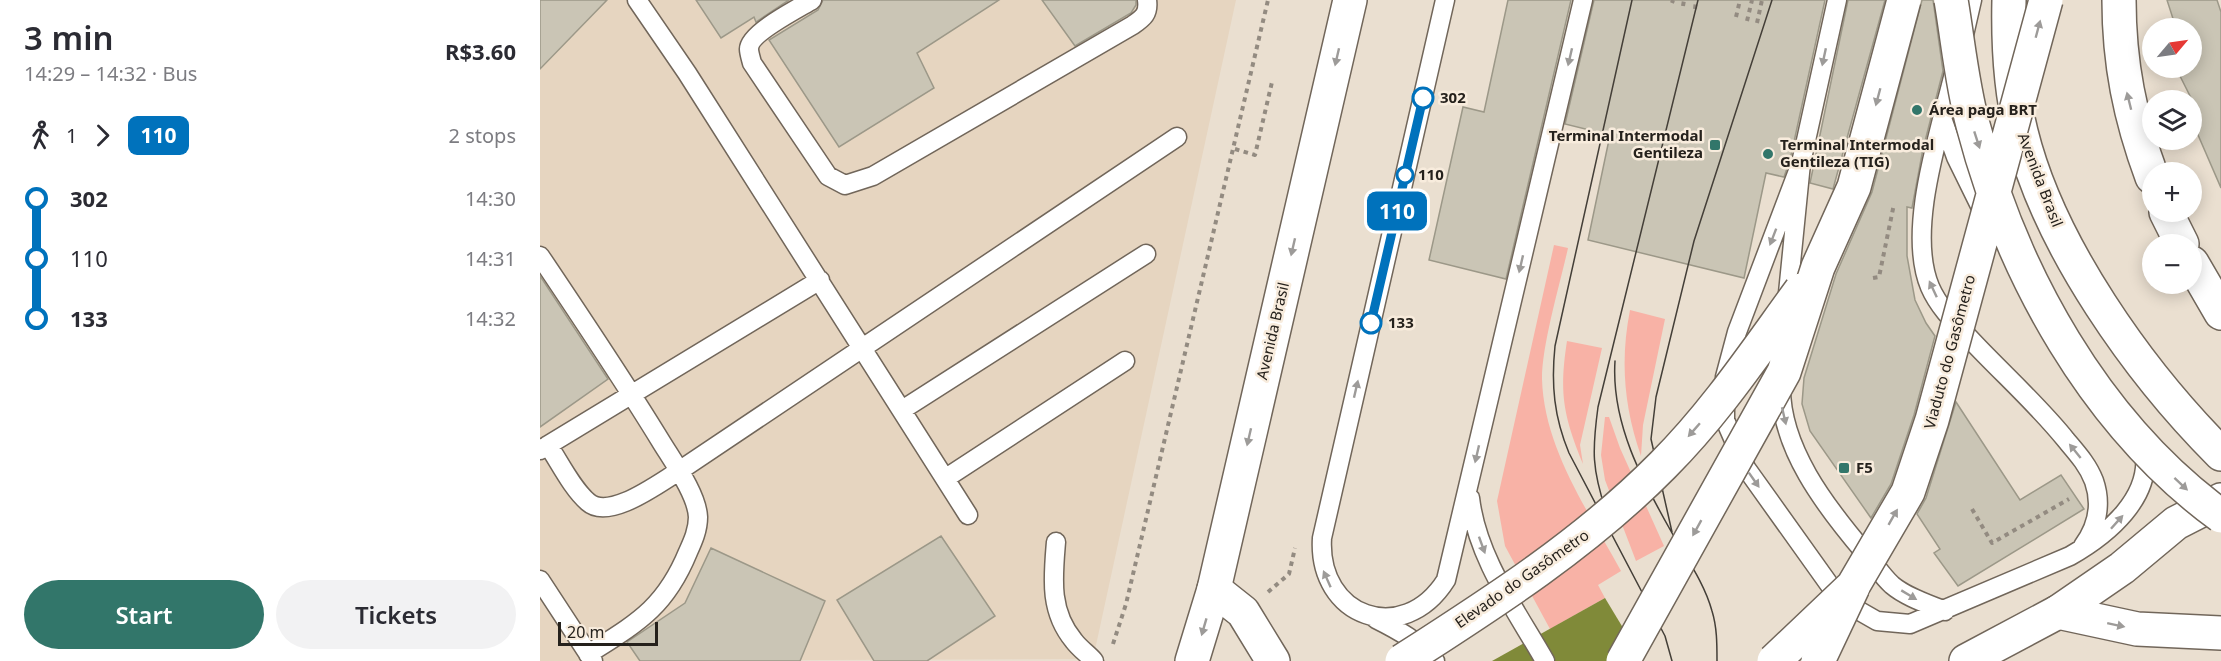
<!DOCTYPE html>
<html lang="en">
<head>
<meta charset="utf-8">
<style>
  :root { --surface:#fff; --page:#f2f2f3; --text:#2b2b33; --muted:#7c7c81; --accent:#32766a }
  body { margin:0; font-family:"Noto Sans",sans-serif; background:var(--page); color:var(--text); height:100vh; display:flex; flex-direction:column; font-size:22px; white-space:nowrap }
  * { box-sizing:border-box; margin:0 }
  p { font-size:20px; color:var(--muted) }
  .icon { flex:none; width:33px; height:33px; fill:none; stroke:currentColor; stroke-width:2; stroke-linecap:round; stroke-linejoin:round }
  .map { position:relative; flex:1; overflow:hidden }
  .drawer { display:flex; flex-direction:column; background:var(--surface); width:540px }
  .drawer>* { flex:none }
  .badge { padding:0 12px; border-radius:9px; font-size:21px; line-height:39px }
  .needle { width:39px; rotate:61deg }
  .controls { position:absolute; left:1602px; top:18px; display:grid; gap:12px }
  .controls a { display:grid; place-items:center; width:60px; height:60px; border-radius:50%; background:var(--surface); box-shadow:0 3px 15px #0003; font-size:30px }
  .scale { position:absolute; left:18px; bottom:15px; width:100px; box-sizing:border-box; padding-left:6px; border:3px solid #25211c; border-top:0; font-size:16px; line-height:21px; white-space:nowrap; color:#25211c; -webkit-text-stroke:4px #f8ecdd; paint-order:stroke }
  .map>.badge { position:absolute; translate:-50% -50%; box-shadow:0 0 0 3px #fff }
  .legs { display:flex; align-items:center; gap:9px; height:66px; padding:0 24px; font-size:20px }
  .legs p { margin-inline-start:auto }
  .headline { display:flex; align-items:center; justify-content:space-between; height:102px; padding:0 24px }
  h1 { font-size:33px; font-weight:600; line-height:45px }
  .cta { display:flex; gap:12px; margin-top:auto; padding:12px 24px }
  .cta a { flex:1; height:69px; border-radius:36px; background:var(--accent); color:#fff; font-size:24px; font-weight:600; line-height:69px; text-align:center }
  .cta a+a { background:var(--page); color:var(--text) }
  ul { padding:0 24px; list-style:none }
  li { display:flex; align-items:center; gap:21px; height:60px; font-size:22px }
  li i { display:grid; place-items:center; width:9px; height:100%; margin:0 8px; background:currentColor }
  li i::after { content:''; width:15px; height:15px; margin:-8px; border:4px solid; border-radius:50%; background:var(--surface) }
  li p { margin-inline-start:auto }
  li:first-child i { background:linear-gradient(#0000 50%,currentColor 0) }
  li:last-child i { background:linear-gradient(currentColor 50%,#0000 0) }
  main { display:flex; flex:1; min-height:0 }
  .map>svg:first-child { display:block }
  .built { fill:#e6d5c0 }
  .green { fill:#f8b2a6 }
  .water { fill:#808a39 }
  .building { fill:#cac5b5; stroke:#9c9888; stroke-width:1.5 }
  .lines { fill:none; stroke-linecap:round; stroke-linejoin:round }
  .lane-casing { stroke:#71665a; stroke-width:21 }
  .street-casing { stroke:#71665a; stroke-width:36 }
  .secondary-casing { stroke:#71665a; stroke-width:36 }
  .primary-casing { stroke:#71665a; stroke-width:36 }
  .highway-casing { stroke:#71665a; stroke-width:36 }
  .path { stroke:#938b81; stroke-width:4; stroke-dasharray:4.5 4.5; stroke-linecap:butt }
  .lane { stroke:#fff; stroke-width:18 }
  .street { stroke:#fff; stroke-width:33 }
  .secondary { stroke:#fff; stroke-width:33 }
  .primary { stroke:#fff; stroke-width:33 }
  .highway { stroke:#fff; stroke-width:33 }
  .tram { stroke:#443f38; stroke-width:1.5 }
  .primary-bridge-casing { stroke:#71665a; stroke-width:36; stroke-linecap:butt }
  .highway-bridge-casing { stroke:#71665a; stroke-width:36; stroke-linecap:butt }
  .primary-bridge { stroke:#fff; stroke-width:33 }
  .highway-bridge { stroke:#fff; stroke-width:33 }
  .oneway { fill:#9d9b99 }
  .line-1-casing { stroke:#fff; stroke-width:14 }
  .line-1 { stroke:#0072bc; stroke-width:9 }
  .stop-1-dot { fill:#fff; stroke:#0072bc; stroke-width:3 }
  .poi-dot { fill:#32766a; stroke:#f8ecdd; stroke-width:2 }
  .labels { text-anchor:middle; stroke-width:5; stroke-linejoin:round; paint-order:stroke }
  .stop-label { font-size:15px; font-weight:bold; fill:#25211c; stroke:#f8ecdd; text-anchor:start }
  .poi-label { font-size:15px; font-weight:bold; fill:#25211c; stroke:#f8ecdd; text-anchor:start }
  .street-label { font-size:15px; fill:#25211c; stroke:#f8ecdd }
</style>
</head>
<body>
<main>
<section class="drawer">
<div class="headline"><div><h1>3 min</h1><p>14:29 – 14:32 · Bus</p></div><b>R$3.60</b></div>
<div class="legs"><svg class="icon" aria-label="walk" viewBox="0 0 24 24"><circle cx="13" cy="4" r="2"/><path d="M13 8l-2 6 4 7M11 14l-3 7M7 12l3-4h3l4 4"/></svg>1<svg class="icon" aria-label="forward" viewBox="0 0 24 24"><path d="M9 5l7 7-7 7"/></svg><b class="badge" style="background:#0072bc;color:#fff">110</b><p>2 stops</p></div>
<ul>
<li><i style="color:#0072bc"></i><b>302</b><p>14:30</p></li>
<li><i style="color:#0072bc"></i><span>110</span><p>14:31</p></li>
<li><i style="color:#0072bc"></i><b>133</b><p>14:32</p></li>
</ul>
<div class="cta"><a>Start</a><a>Tickets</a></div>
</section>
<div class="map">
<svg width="1681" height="661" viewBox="0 0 1681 661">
  <rect width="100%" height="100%" fill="#eadfd0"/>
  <path class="built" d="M0,0H696L553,659L0,661Z"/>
  <path class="green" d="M1014,245L1028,248C1020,284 1002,344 1002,379C1004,449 1049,512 1081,571L1058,585L1065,598L1010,629L965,546L957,501Z
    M1090,310L1125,319L1103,425L1101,456C1084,407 1080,361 1090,310Z
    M1027,341L1062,348L1040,445L1043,464C1023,415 1019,393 1027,341Z
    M1065,417H1069L1080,448L1124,546L1096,561L1065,480L1061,455Z"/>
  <path class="water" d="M1065,598L1103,661H952Z"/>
  <path class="building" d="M0,0H67L0,69Z
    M156,0H249L216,22L214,17L181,38Z
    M283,0H459L377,53L394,88L299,147L229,40L278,10Z
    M502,0H596V5L591,13L535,46Z
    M968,0H1031L966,279L889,260L923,107L944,112Z
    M1054,0H1285L1250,160L1244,177L1226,173L1204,278L1048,240L1070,135L1025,124Z
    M1308,0H1345L1293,189L1270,183Z
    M1382,0H1393L1403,71L1383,149L1372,208L1367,207V256L1375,300L1386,323L1395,336L1374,415L1351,484L1331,518L1270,431L1262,404L1264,378L1296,274L1332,192Z
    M1627,0H1677L1681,12V188L1652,121V100L1636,68H1652V28H1636Z
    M0,276L68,379L0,427Z
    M1416,402L1480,500L1521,475L1544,509L1418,586L1394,553L1400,549L1377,514L1386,498Z
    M401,536L455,616L387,661H334L297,600Z
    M171,548L285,601L260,661H100L87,642L145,603Z"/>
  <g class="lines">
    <g class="lane-casing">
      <path id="lane" d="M97,0L147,73L428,515
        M272,0C259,8 209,33 209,49C209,53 211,59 212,63L288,176L305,185L333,176L593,25C603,18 609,14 607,0
        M905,0L782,538C777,617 863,648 906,580L1043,0
        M1424,35L1432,0
        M1414,73C1400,132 1366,230 1390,287C1399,308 1417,325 1432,341C1463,374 1498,405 1526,440C1537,453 1548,465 1554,481C1562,504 1557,527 1543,546
        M1403,121L1416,157L1446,218
        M1261,163L1197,332L1185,377V420L1206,468L1291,587L1309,605L1337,621L1370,624L1530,556C1567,535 1614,497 1604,448
        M0,256C41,317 82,378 120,440C132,460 157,494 158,517C158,530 153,541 148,552C125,608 97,623 48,654
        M1247,303L1261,163L1297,0
        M1241,384C1239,447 1286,507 1325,553C1334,563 1342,576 1352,585C1366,597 1388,604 1405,611
        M362,410L606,254
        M8,445C20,463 32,488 48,502C69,521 119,483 139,471L637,137
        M0,450L280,280
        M406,478L585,361
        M930,498C937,558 976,610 1005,661
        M516,542C513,578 509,611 534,641C540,649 548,654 554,661
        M0,580L53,661
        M836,619C858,630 880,642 895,661"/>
    </g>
    <g class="street-casing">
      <path id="street" d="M674,589L703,612L733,661"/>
    </g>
    <g class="secondary-casing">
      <path id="secondary" d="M652,661L674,589L810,0
        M1426,661L1518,612L1582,568L1636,523L1681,500"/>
    </g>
    <g class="primary-casing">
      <path id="primary" d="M1518,612L1597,629L1681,633"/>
    </g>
    <g class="highway-casing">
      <path id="highway" d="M1469,0C1468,44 1470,89 1481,132C1509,246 1599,372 1681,454
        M1579,0C1579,63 1590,118 1612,177
        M1626,212L1642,244
        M1652,263L1681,313"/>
    </g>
    <path class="path" d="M1132,3L1133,0
      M1143,6L1144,0
      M1155,9L1156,0
      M1196,17L1200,0
      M1207,21L1212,0
      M1217,23L1222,0
      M695,149L715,155L732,82
      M1333,278L1339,277L1354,204
      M1432,509L1452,543L1529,499
      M728,592L749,574L755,548
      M573,644L586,604L728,0"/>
    <use href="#lane" class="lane"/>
    <use href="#street" class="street"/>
    <use href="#secondary" class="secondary"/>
    <use href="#primary" class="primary"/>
    <use href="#highway" class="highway"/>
    <path class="tram" d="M1092,0L1015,346C1011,385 1014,417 1029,453L1125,636L1132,661
      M1075,361C1071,423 1102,480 1132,533C1146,558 1164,582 1172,611C1177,627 1177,644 1177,661
      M1066,511C1052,469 1052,451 1058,407L1158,0
      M1132,532L1111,439L1116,397L1154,241L1232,0"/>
    <g class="primary-bridge-casing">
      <path id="primary-bridge" d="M1278,661L1313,587"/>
    </g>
    <g class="highway-bridge-casing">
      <path id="highway-bridge" d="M1411,0C1418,41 1422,85 1433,125C1472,274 1555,424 1681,516
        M862,661C954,602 1046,543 1123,465C1176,412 1217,350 1261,290
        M1083,661L1244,372L1278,267L1314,187L1364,0
        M1234,661L1313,586L1368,492L1392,420L1506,0"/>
    </g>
    <use href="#primary-bridge" class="primary-bridge"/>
    <use href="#highway-bridge" class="highway-bridge"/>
  </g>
  <defs><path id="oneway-solid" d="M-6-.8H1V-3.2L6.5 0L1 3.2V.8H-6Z" transform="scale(1.5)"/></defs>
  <g class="oneway">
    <use href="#oneway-solid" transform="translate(1498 29) rotate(-75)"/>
    <use href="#oneway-solid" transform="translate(797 57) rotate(103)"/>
    <use href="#oneway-solid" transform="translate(1030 57) rotate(103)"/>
    <use href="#oneway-solid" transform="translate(1284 57) rotate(102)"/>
    <use href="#oneway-solid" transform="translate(1338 97) rotate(105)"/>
    <use href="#oneway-solid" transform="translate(1589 101) rotate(-104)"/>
    <use href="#oneway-solid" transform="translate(1437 140) rotate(72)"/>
    <use href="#oneway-solid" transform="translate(1233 237) rotate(111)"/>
    <use href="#oneway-solid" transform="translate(753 247) rotate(103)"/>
    <use href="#oneway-solid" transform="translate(981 264) rotate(103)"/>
    <use href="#oneway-solid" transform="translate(1393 289) rotate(-115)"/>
    <use href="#oneway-solid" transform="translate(816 389) rotate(-77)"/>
    <use href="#oneway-solid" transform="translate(1244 416) rotate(77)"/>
    <use href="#oneway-solid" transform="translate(1154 430) rotate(131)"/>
    <use href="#oneway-solid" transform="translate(709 437) rotate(103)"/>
    <use href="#oneway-solid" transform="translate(1535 451) rotate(-129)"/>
    <use href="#oneway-solid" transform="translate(937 454) rotate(103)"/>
    <use href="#oneway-solid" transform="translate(1214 480) rotate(55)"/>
    <use href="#oneway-solid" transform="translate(1641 484) rotate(43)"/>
    <use href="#oneway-solid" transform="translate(1353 517) rotate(-60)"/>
    <use href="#oneway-solid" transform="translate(1577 522) rotate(-48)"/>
    <use href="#oneway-solid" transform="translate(1157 528) rotate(119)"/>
    <use href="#oneway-solid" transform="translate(942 545) rotate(70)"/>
    <use href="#oneway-solid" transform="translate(787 579) rotate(-114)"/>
    <use href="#oneway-solid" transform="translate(1369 595) rotate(31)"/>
    <use href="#oneway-solid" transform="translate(1576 625) rotate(12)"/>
    <use href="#oneway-solid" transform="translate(664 627) rotate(106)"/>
  </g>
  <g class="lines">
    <g class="line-1-casing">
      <path id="line-1" d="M831,323L883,98"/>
    </g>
    <use href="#line-1" class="line-1"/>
  </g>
  <g class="stop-1-dot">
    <circle cx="883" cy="98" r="10"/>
    <circle cx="865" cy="175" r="8"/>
    <circle cx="831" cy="323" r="10"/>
  </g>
  <g class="poi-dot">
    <circle cx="1377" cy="110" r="6"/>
    <rect x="1169" y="139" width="12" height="12" rx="3"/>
    <circle cx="1228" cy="154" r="6"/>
    <rect x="1298" y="462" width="12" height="12" rx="3"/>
  </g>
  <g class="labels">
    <g class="stop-label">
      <text x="900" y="103">302</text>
      <text x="878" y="180">110</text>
      <text x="848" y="328">133</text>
    </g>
    <g class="poi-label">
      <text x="1389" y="115">Área paga BRT</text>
      <text x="1163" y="141" text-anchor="end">Terminal Intermodal<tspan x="1163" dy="17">Gentileza</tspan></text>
      <text x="1240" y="150">Terminal Intermodal<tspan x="1240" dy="17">Gentileza (TIG)</tspan></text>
      <text x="1316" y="473">F5</text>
    </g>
    <g class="street-label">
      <text transform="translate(1500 180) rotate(69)" y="5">Avenida Brasil</text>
      <text transform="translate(733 331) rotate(-77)" y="5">Avenida Brasil</text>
      <text transform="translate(1410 352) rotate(-75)" y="5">Viaduto do Gasômetro</text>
      <text transform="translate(982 579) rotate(-35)" y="5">Elevado do Gasômetro</text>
    </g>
  </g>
</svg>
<div class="controls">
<a><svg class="needle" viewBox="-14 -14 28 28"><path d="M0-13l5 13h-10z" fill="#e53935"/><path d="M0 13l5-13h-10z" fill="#7c7c81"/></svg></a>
<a><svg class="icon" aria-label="layers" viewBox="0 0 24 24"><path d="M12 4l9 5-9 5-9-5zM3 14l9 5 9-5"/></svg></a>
<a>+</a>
<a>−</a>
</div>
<div class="scale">20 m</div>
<b class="badge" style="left:857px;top:211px;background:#0072bc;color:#fff">110</b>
</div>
</main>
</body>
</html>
